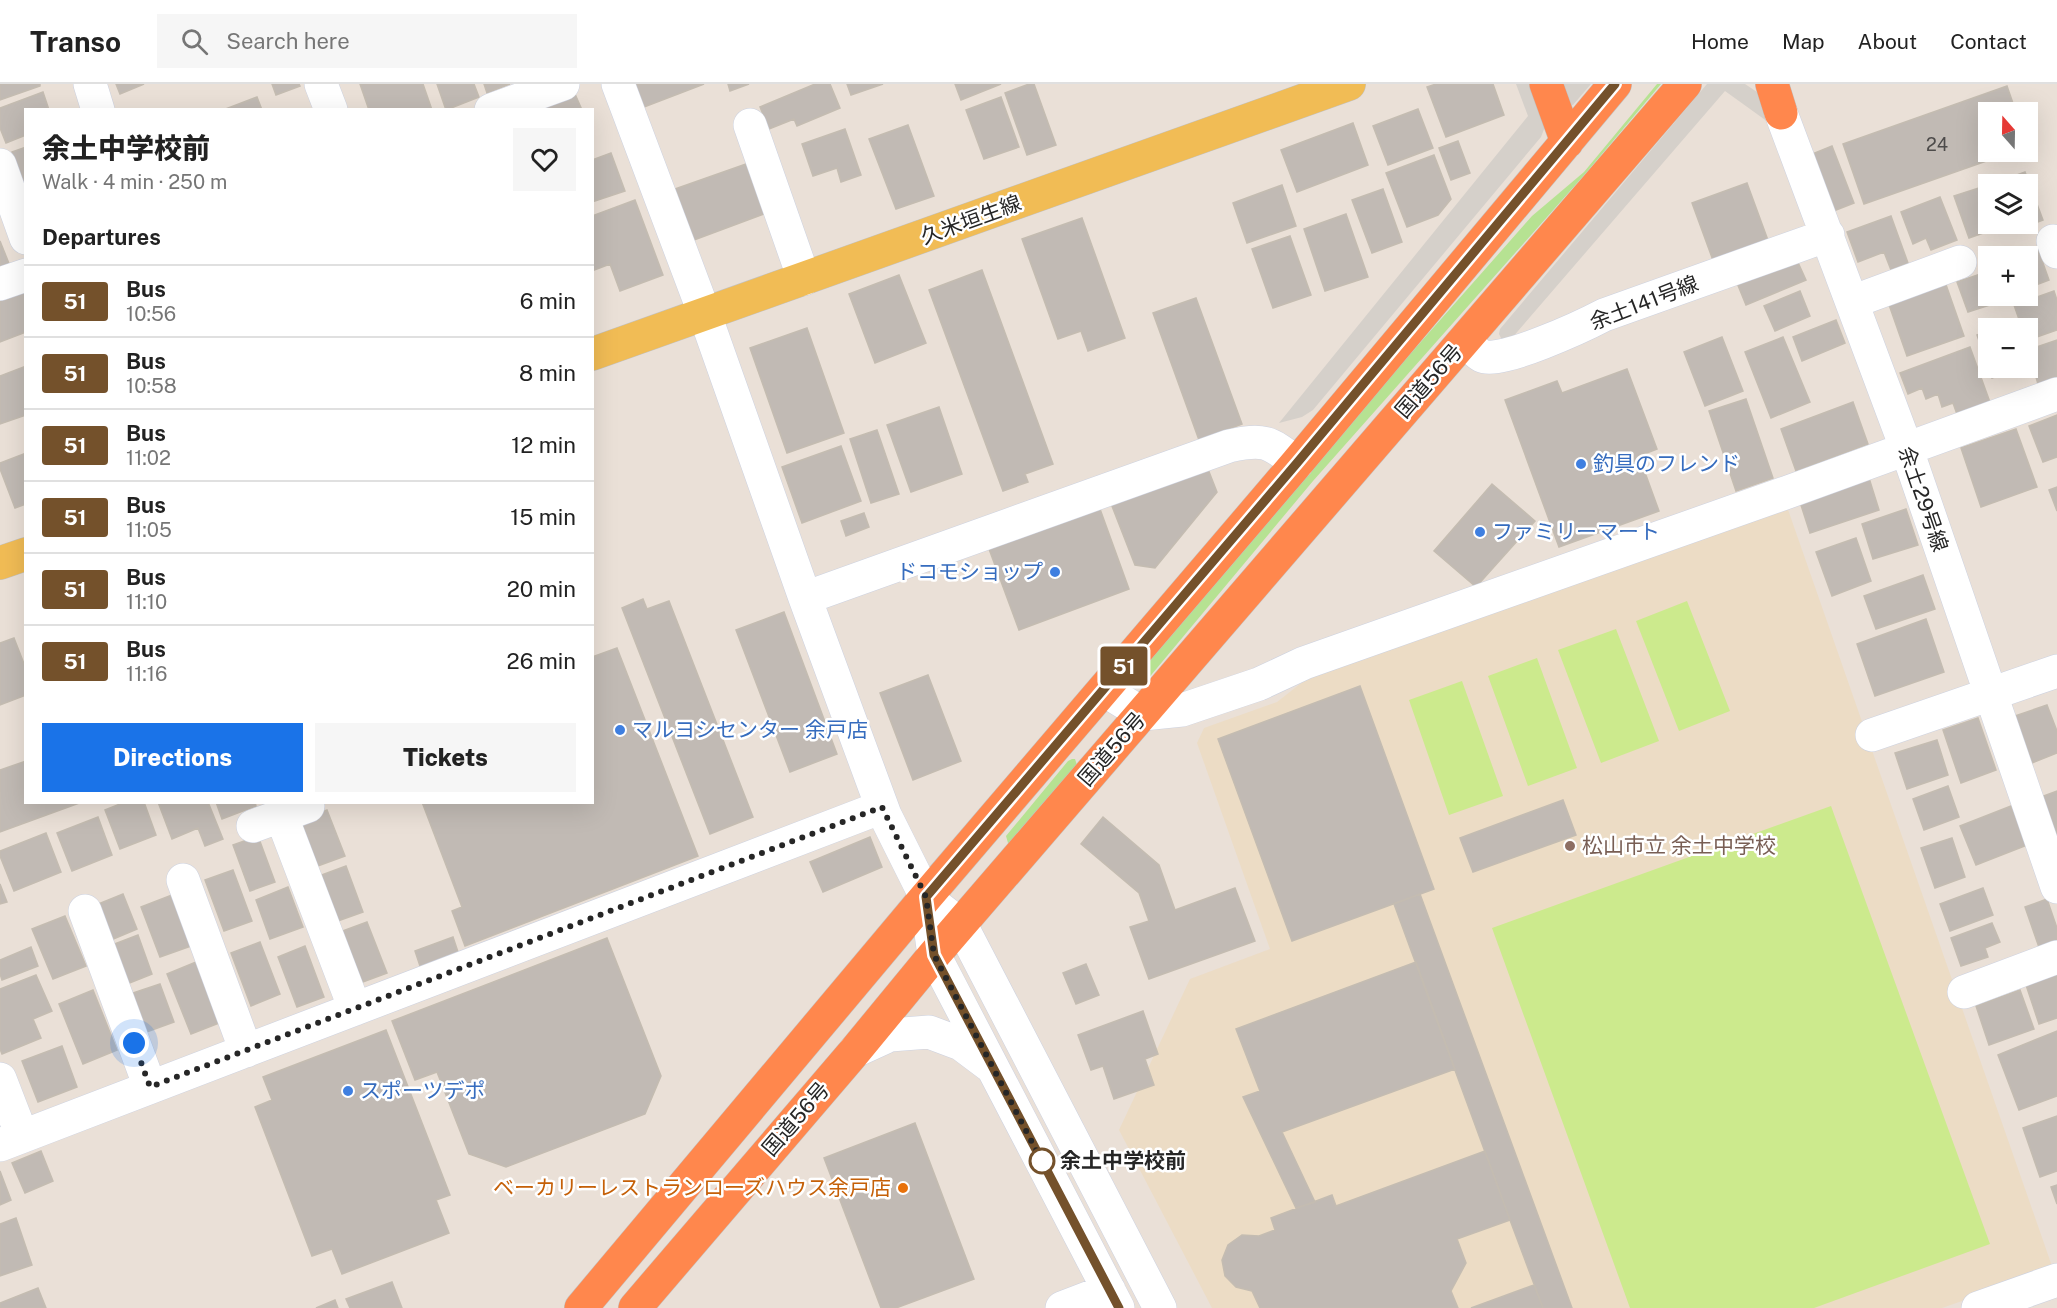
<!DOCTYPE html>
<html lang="en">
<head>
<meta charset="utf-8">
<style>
  :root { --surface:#fff; --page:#f6f6f6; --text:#222; --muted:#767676; --line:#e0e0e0; --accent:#1a73e8 }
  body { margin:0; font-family:"Public Sans","Noto Sans JP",sans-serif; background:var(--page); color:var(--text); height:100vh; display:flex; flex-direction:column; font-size:22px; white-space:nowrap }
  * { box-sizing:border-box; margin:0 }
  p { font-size:20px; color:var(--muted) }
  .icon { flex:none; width:33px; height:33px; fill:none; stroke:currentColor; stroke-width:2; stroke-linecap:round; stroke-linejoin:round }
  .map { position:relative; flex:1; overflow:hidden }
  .drawer { position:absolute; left:24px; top:24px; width:570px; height:696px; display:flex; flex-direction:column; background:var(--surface); border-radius:0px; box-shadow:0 6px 24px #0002 }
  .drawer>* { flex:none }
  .badge { padding:0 12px; border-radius:4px; font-size:21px; line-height:39px }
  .needle { width:39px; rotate:340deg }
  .fabs { position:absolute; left:1978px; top:18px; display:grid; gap:12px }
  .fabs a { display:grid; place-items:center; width:60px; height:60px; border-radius:0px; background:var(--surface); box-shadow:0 6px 24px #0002; font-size:30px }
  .you { position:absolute; width:30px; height:30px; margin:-15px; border:4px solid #fff; border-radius:50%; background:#1a73e8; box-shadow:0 0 0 9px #1a73e833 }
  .map>.badge { position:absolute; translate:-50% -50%; box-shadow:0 0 0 3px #fff }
  h2 { padding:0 18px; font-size:22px; line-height:54px }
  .round { display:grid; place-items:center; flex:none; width:63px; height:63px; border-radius:0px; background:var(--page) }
  .head { display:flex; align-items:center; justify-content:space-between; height:102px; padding:0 18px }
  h1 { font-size:28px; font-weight:800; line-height:45px }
  .primary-button { display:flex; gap:12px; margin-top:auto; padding:12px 18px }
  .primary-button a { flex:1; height:69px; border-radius:0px; background:var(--accent); color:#fff; font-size:24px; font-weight:800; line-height:69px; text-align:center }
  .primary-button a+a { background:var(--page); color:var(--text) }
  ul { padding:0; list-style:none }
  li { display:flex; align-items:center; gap:18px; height:72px; padding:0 18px; border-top:2px solid var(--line) }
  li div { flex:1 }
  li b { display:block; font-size:22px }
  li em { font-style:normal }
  li .badge { min-width:66px; font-weight:700; text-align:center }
  header { display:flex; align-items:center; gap:36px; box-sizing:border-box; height:84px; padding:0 30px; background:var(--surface); border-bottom:2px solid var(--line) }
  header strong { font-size:28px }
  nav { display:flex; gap:33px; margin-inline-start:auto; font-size:21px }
  .search { width:420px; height:54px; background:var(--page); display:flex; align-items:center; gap:15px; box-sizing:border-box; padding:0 21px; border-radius:0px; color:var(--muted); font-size:22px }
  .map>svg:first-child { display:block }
  .education { fill:#ecdcc5 }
  .green { fill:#b6e292 }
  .pitch { fill:#ccea8d }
  .plaza { fill:#d5d0ca }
  .building { fill:#c1bab4; stroke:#c4bcb1; stroke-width:1.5 }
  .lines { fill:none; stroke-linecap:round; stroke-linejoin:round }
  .minor-casing { stroke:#cdd2e0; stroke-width:34 }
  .major-casing { stroke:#c2c2c2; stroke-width:34 }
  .highway-casing { stroke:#c2c2c2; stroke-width:34 }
  .minor { stroke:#fff; stroke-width:33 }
  .major { stroke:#f1bc55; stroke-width:33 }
  .highway { stroke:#ff874d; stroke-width:33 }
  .line-casing { stroke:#fff; stroke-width:14 }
  .line { stroke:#74512b; stroke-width:9 }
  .walk { stroke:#262626; stroke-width:6; stroke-dasharray:0 10.8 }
  .shop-dot { fill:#3f7fe0; stroke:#fff; stroke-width:2 }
  .education-dot { fill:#8d6e63; stroke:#fff; stroke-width:2 }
  .stop-dot { fill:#fff; stroke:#74512b; stroke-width:3 }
  .food-dot { fill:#e8710a; stroke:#fff; stroke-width:2 }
  .labels { text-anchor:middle; stroke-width:5; stroke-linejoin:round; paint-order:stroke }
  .number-label { font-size:18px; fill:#4d4b4a }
  .street-label { font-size:21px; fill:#262626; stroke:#fff }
  .shop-label { font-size:21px; fill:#366cbe; stroke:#fff; text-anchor:start }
  .education-label { font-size:21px; fill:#785e54; stroke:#fff; text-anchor:start }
  .stop-label { font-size:21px; font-weight:bold; fill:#262626; stroke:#fff; text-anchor:start }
  .food-label { font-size:21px; fill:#c56008; stroke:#fff; text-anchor:end }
</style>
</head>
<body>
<header>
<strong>Transo</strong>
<div class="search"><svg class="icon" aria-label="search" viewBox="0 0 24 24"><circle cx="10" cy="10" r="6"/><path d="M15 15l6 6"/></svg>Search here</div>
<nav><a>Home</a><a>Map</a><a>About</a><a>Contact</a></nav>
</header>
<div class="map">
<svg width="2057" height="1224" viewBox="0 0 2057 1224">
  <rect width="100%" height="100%" fill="#eae0d7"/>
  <path class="education" d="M1785,417L2053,1185L1942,1224H1212L1119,1046L1190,895L1270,865L1197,659L1204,644L1277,618L1318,586Z"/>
  <path class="green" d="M1657,0H1661L1586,89L1313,397L1142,602H1137L1134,598L1135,591L1306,388L1532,132L1584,88Z
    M1072,675H1075L1077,681L1011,760L1008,759L1006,752L1068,677Z"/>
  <path class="pitch" d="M1687,517L1730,627L1679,647L1636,537Z
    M1616,545L1659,657L1601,679L1558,566Z
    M1537,574L1577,684L1528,702L1488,592Z
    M1462,597L1503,712L1449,731L1409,616Z
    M1831,722L1990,1160L1814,1224H1630L1492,844Z"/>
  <path class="plaza" d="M1516,0H1536L1546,40L1541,53L1313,326L1302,333L1279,339L1528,32Z
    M1557,0H1591L1573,21L1565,23Z
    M1707,0H1745L1763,12L1775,43L1725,7L1505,262L1499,250L1500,245Z"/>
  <path class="building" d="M0,0H40V2L0,16Z
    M116,0H144L120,10Z
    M272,0H299L300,2L276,11Z
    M360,0H423L432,26H369Z
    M437,0H474L479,13L446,26Z
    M484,0H510L487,9Z
    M635,0H704L644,23Z
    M728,0H749L730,7Z
    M815,0H830L840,24L797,42L794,35L769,45L760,23Z
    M847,0H883L851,11Z
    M955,0H1001L961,16Z
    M1029,0H1034L1056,61L1027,71L1005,9Z
    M1436,0H1493L1504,31L1446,53L1427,3Z
    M2007,2L2016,28H1989V68H2012L1864,120L1843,60Z
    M43,8L49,26H26V51L6,59L0,44V24Z
    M575,10L582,26H535Z
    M257,13L262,26H223Z
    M1001,13L1019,63L984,75L966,26Z
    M1418,25L1433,64L1388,81L1373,42Z
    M1353,39L1368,81L1297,108L1281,66Z
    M908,41L934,112L896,125L869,55Z
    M845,45L861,91L841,98L837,84L813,92L802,60Z
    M1458,57L1470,89L1451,96L1439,64Z
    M1832,62L1854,119L1831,128L1810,71Z
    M26,63V105H25L12,68Z
    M611,69L625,107L592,118V76Z
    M1434,71L1451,115L1438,131L1407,143L1386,89Z
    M746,80L764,130L694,156L675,105Z
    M2025,88L2043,136L2014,147L2011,140H2028V100H1996L1995,99Z
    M1747,99L1769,159L1714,179L1692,119Z
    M1282,101L1296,142L1247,159L1233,119Z
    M1988,101L1989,140H2002L2003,142L1969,154L1954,112Z
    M1383,105L1402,158L1372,169L1352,116Z
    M1940,113L1957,156L1931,166L1926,154L1913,160L1901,128Z
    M635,116L663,191L620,207L610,180L592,187V132Z
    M1346,130L1368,193L1325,207L1304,145Z
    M1891,132L1908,179L1891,186L1884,168L1858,178L1847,148Z
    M1082,134L1125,254L1088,267L1081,247L1058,255L1022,155Z
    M1290,152L1311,211L1273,224L1252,165Z
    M0,157L10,182L0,186Z
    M2038,165L2049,196L2028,204V172H2018Z
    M1796,174L1806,196L1746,221L1737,199Z
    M982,186L1053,380L1025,390L1028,398L1003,407L929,206Z
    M1989,187V212H2000L2002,217L1968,228L1957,198Z
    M899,191L926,259L875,279L849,210Z
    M1944,195L1964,252L1907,272L1887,215Z
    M21,201L26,212V248L0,258V209Z
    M1800,207L1810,232L1775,247L1764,222Z
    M2054,207L2057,216V246L2028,256V244H2022L2014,221Z
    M1196,214L1242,340L1199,356L1153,229Z
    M1836,236L1845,259L1802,277L1793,253Z
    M807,244L844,349L787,369L750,264Z
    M1989,247V284H2016L2017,285L1992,294L1977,251Z
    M1722,253L1743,307L1705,322L1684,268Z
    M1783,253L1810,318L1771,334L1745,268Z
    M2057,256V294L2038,300L2028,266Z
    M1970,263L1991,321L1958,333L1953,319L1942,323L1938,310L1926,315L1922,304L1908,310L1900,289Z
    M26,282V331L0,340V292Z
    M1627,285L1657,365L1639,372L1659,427L1559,463L1505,316L1557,297L1562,309Z
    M1746,315L1773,394L1736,407L1709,327Z
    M1853,318L1868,360L1796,387L1781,345Z
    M939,323L962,390L911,408L887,341Z
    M2057,331V373L2043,378L2029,342Z
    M2016,345L2037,403L1981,423L1961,364Z
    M877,346L899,410L871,419L850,355Z
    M841,362L861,417L802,439L782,383Z
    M26,369V420L15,424L0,385V379Z
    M1206,380L1217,408L1155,484L1135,481L1110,417Z
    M1869,394L1879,426L1810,449L1800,418Z
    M1492,400L1535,437L1476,503L1434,467Z
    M2057,403V427L2049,406Z
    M1100,425L1129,505L1019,546L989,465Z
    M1906,425L1918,461L1873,475L1862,440Z
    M864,429L869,443L846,452L841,437Z
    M1856,454L1871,497L1832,512L1816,468Z
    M1923,491L1935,525L1876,545L1864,512Z
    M643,515L647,525L669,517L753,733L710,750L622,524Z
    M784,528L837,670L790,688L736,546Z
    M1926,535L1944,588L1875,612L1857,560Z
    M14,554L26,585V611L0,621V559Z
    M617,564L698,772L465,862L452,827L462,823L422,718H592V573Z
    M928,591L961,677L913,696L880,609Z
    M1360,602L1434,805L1292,857L1218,655Z
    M2047,621L2057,647V669L2032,679L2015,632Z
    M1978,634L1996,686L1961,699L1943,646Z
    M1937,656L1948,691L1907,705L1895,669Z
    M26,677V718H82L0,748V686Z
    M1948,702L1959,733L1924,746L1913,715Z
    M2057,707V757L2041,713Z
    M1563,716L1576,751L1473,788L1460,754Z
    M125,718H144L156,751L120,765L105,726Z
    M158,718H208L223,755L205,762L198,744L172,755Z
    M216,718H255L256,722L222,735Z
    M2011,722L2027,761L1976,781L1960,742Z
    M327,726L345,772L315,783L298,737Z
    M98,733L112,771L72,787L57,749Z
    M1103,733L1159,781L1175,826L1235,804L1255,857L1149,895L1130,843L1149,837L1139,809L1081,760Z
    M46,749L61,788L14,807L0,772V767Z
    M258,752L275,798L250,807L233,761Z
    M870,753L882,783L823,808L810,778Z
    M1952,754L1965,793L1935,804L1921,764Z
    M346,782L363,828L335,838L319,792Z
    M233,786L252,837L224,847L205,796Z
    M0,800L7,818L0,820Z
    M288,803L303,843L270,855L256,816Z
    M1983,804L1993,831L1950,847L1940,820Z
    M123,810L137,845L111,856L96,821Z
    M1420,810L1572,1224H1543L1510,1136L1394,820Z
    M172,811L191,862L160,873L141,823Z
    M2047,815L2057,844V863L2041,869L2025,823Z
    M65,832L86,882L53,895L32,845Z
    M367,838L387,889L360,899L340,848Z
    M1992,839L2000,858L1985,864L1988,873L1961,882L1951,854Z
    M138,851L152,890L127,900L112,861Z
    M453,853L459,871L421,885L415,867Z
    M607,854L661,992L645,1030L506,1083L469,1070L437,988L415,996L392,937Z
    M260,858L280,910L251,922L231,869Z
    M305,862L324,913L297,923L278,873Z
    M31,863L38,882L2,896L0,890V876Z
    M196,878L219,939L191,950L167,890Z
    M1416,878L1455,985L1282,1048L1315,1118L1296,1124L1243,1013L1260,1007L1236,945Z
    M1086,880L1099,911L1076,920L1063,889Z
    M2057,890V934L2039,940L2026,901Z
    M36,891L52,927L33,935L41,954L2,970L0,965V905Z
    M160,900L174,938L141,950L127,911Z
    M93,906L117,966L83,980L59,920Z
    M2020,906L2034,945L1989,961L1976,922Z
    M1143,927L1158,970L1145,975L1154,1001L1114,1015L1103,982L1091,986L1078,951Z
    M386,946L450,1111L436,1116L449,1149L342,1190L332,1165L312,1172L255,1023L272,1016L263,993Z
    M2057,947V1012L2019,1026L1998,971Z
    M62,962L77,1003L38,1018L22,977Z
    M2057,1032V1087L2040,1093L2023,1044Z
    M915,1039L974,1195L896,1224H881L824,1074Z
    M41,1067L53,1097L25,1109L12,1079Z
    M1485,1067L1510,1136L1457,1155L1466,1179L1451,1207L1458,1224H1260L1252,1207L1236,1203L1225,1192L1222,1176L1228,1161L1242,1151L1259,1152L1275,1146L1271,1134L1332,1111L1336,1122Z
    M0,1087L11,1116L0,1121Z
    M2057,1101V1120L2051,1103Z
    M16,1134L32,1181L0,1192V1140Z
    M392,1198L402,1224H350L346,1215Z
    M1534,1201L1543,1224H1471Z
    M38,1204L46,1224H0V1219Z
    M335,1216L338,1224H316Z"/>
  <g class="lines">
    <g class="minor-casing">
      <path id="minor" d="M90,0L98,26
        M321,0L331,26
        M618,0L705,231L805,514L885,731L926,813L934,871L1118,1224
        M491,26L563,0
        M1781,29L1907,366L2057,803
        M750,41L804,195
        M0,81L26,154
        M2053,157L2057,168
        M0,200L26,191
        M1852,218L1960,178
        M1464,257C1470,261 1476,269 1482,272C1500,281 1585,241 1604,231L1828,151
        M805,514L1229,362C1265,354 1269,358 1297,379
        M1104,606L1143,630L1182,626L1259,600L1304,579L1788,408L2057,310
        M1872,651L2057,587
        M281,731L355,925
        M253,742L308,722
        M183,796L246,967
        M939,824L961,841L1160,1224
        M85,827L150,1003
        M1964,908L2057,873
        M855,967L890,951L929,948L961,960L989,981
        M0,995L22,1052
        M0,1061L882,723
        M1062,1224L1109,1206
        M1978,1224L2057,1196"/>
    </g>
    <g class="major-casing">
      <path id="major" d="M592,270L1349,0
        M0,479L26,470"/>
    </g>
    <g class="highway-casing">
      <path id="highway" d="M1546,0L1567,58
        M1772,0L1781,29
        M581,1224L926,813L1297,379L1615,0
        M635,1224L855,967L934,871L1685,0"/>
    </g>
    <use href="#minor" class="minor"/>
    <use href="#major" class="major"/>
    <use href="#highway" class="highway"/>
  </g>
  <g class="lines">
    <g class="line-casing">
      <path id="line" d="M1119,1224L934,871L926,813L1297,379L1615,0"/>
    </g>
    <use href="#line" class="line"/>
    <path class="walk" d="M134,959L150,1003L882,723L926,813L934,871L1046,1085L1042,1077"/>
  </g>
  <g class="shop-dot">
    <circle cx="1581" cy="380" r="6"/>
    <circle cx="1480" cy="448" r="6"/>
    <circle cx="1055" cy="488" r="6"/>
    <circle cx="620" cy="646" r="6"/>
    <circle cx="348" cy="1007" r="6"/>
  </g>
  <circle class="education-dot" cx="1570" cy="762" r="6"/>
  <circle class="stop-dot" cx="1042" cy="1077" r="12"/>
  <circle class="food-dot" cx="903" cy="1104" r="6"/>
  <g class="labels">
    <g class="number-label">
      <text x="1937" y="67">24</text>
    </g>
    <g class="street-label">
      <text transform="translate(971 136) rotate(-20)" y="7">久米垣生線</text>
      <text transform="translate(1644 219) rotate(-21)" y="7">余土141号線</text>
      <text transform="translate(1429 297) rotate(-49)" y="7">国道56号</text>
      <text transform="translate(1923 415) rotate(71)" y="7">余土29号線</text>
      <text transform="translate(1112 665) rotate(-49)" y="7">国道56号</text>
      <text transform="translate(796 1035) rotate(-49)" y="7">国道56号</text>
    </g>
    <g class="shop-label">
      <text x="1593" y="387">釣具のフレンド</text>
      <text x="1492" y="455">ファミリーマート</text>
      <text x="1043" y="495" text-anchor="end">ドコモショップ</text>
      <text x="632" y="653">マルヨシセンター 余戸店</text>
      <text x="360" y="1014">スポーツデポ</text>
    </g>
    <g class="education-label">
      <text x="1582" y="769">松山市立 余土中学校</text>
    </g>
    <g class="stop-label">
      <text x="1060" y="1084">余土中学校前</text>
    </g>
    <g class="food-label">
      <text x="891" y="1111">ベーカリーレストランローズハウス余戸店</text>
    </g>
  </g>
</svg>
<div class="fabs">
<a><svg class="needle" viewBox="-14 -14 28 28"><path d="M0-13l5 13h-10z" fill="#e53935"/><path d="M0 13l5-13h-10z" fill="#767676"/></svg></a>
<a><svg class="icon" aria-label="layers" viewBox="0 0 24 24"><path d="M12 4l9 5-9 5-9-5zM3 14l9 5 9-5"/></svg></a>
<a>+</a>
<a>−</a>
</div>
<div class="you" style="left:134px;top:959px"></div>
<b class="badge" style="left:1124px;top:582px;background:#74512b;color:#fff">51</b>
<section class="drawer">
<div class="head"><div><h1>余土中学校前</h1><p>Walk · 4 min · 250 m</p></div><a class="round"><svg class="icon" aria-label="heart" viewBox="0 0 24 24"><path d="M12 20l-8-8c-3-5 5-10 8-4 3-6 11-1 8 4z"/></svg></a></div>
<h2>Departures</h2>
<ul>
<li><span class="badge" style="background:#74512b;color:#fff">51</span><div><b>Bus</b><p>10:56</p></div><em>6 min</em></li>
<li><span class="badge" style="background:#74512b;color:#fff">51</span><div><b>Bus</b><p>10:58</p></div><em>8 min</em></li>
<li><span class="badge" style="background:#74512b;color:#fff">51</span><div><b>Bus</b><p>11:02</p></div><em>12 min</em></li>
<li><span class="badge" style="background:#74512b;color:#fff">51</span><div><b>Bus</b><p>11:05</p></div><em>15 min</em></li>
<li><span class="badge" style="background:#74512b;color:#fff">51</span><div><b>Bus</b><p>11:10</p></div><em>20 min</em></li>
<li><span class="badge" style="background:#74512b;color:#fff">51</span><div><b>Bus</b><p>11:16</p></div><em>26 min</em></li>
</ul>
<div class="primary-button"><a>Directions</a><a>Tickets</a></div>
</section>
</div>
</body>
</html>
